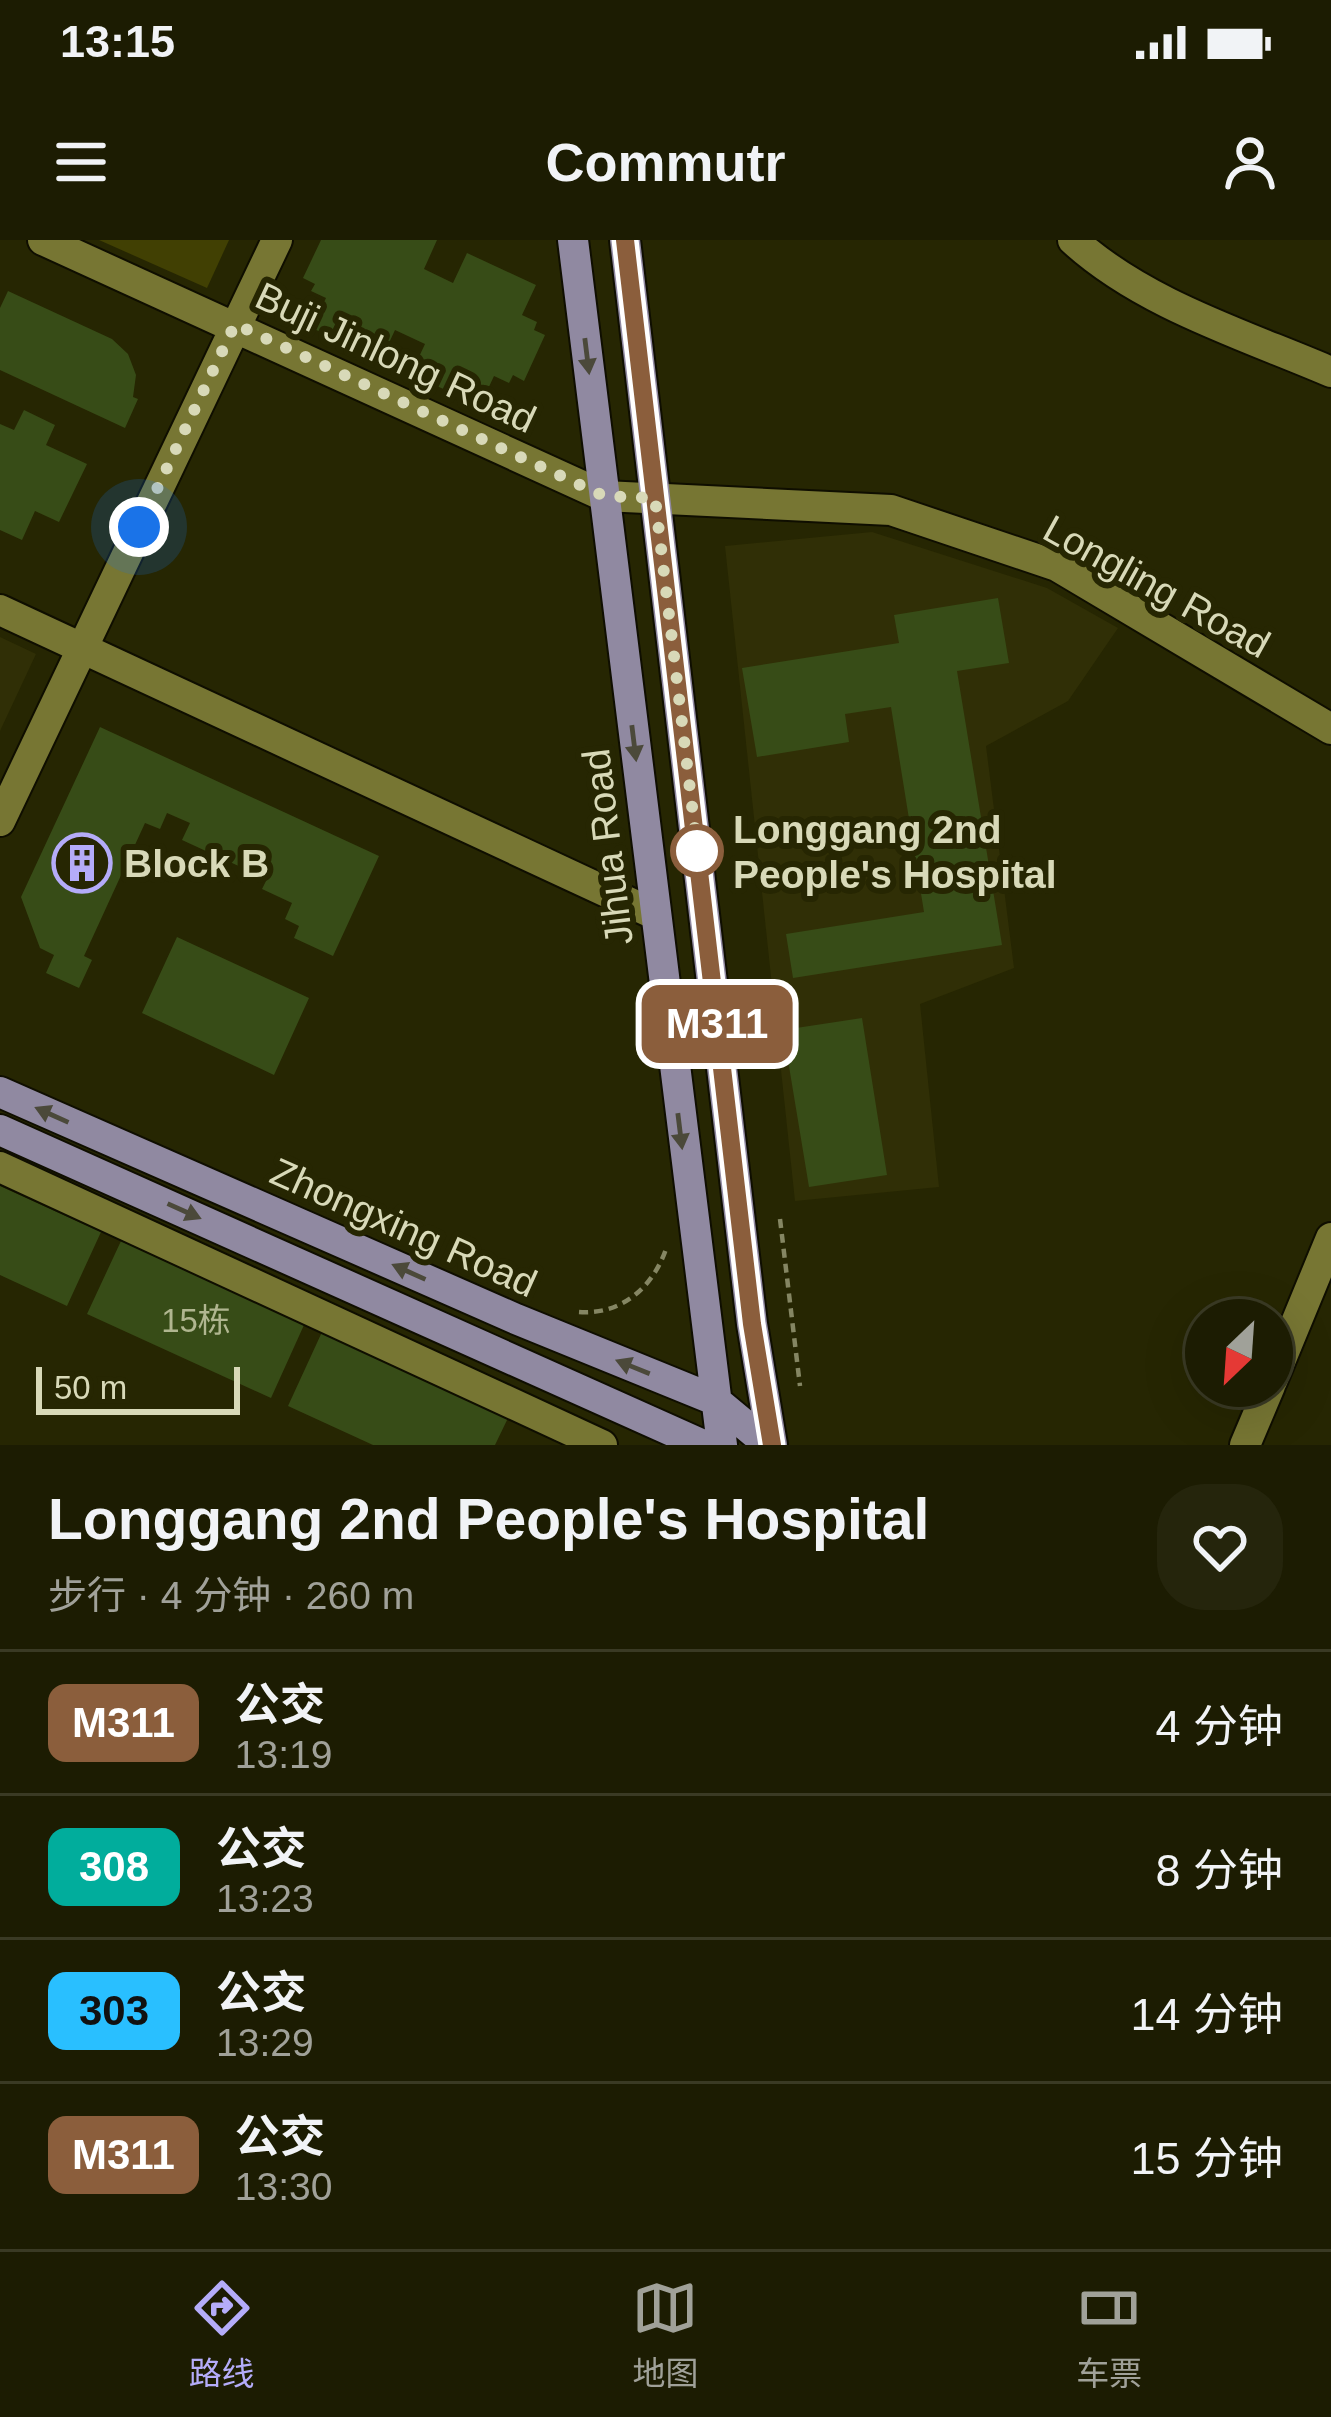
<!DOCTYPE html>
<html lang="zh">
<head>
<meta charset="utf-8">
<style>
  :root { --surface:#1c1c02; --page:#25250c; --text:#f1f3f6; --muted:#a0a199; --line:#3a3a24; --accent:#b4acf9 }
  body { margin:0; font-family:Arial,"Noto Sans SC",sans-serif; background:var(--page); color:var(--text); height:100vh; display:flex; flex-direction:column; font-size:45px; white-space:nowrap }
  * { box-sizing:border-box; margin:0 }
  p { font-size:39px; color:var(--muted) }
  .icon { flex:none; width:66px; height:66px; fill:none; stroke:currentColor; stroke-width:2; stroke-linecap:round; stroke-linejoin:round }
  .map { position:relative; height:1205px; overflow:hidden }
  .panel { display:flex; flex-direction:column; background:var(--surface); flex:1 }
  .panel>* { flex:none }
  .badge { padding:0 24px; border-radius:18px; font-size:42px; line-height:78px }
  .needle { width:78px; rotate:205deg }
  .buttons { position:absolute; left:1185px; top:1059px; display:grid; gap:24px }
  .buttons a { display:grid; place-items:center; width:108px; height:108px; border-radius:50%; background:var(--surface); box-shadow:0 12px 48px #0002,0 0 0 3px var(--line); font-size:60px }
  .scale { position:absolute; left:36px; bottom:30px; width:204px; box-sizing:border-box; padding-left:12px; border:6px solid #d8d9b8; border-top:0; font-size:33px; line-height:42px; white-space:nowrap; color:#d8d9b8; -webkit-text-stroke:9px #262602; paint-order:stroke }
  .you { position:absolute; width:60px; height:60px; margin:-30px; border:9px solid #fff; border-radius:50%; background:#1a73e8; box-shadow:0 0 0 18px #1a73e833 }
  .map>.badge { position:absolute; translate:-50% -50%; box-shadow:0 0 0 6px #fff }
  .round { display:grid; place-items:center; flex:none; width:126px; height:126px; border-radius:48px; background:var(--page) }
  .headline { display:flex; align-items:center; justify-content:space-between; height:204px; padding:0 48px }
  h1 { font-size:57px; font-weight:700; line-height:90px }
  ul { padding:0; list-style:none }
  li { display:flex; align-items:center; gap:36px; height:144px; padding:0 48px; border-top:3px solid var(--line) }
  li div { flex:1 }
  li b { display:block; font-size:45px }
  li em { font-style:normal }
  li .badge { min-width:132px; font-weight:700; text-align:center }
  .status { display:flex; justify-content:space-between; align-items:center; height:84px; padding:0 60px; background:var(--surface); direction:ltr }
  .status svg { height:33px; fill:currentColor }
  header { display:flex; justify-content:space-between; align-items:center; height:156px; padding:0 48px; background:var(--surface); font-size:54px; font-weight:700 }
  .menu { display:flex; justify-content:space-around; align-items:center; height:168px; border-top:3px solid var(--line); background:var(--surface); font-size:33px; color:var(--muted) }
  .menu a { display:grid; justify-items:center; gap:6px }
  .menu .on { color:var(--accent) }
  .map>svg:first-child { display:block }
  .built { fill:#302f06 }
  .green { fill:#414003 }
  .building { fill:#374c17 }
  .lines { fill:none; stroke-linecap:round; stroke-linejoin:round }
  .minor-casing { stroke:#0f0e00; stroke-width:34 }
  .major-casing { stroke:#0f0e00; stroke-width:34 }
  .path { stroke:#858663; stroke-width:4.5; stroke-dasharray:9 6; stroke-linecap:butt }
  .minor { stroke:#777633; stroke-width:30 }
  .major { stroke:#9089a1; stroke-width:30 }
  .oneway { fill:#4b493a }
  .line-casing { stroke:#fff; stroke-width:27 }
  .line { stroke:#8b5e3c; stroke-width:18 }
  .walk { stroke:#d8d9b8; stroke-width:12; stroke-dasharray:0 21.6 }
  .stop-dot { fill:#fff; stroke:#8b5e3c; stroke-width:6 }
  .labels { text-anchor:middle; stroke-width:12; stroke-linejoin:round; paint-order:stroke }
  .number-label { font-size:33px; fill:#b0b690 }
  .street-label { font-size:39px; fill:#d8d9b8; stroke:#262602 }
  .stop-label { font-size:39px; font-weight:bold; fill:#d8d9b8; stroke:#262602; text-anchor:start }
  .poi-label { font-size:39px; font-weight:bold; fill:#d8d9b8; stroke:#262602; text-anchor:start }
</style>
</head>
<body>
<div class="status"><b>13:15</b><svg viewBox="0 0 49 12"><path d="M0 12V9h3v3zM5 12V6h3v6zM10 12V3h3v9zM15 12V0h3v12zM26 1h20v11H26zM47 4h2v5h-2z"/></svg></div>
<header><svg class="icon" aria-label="menu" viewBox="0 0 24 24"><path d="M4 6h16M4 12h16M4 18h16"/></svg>Commutr<svg class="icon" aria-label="person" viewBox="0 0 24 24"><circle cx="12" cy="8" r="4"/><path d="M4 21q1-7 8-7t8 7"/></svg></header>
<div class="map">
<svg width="1331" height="1205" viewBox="0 0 1331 1205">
  <rect width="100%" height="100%" fill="#262602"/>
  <path class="built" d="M872,292L1047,348L1118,388L1068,461L986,506L1014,728L920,764L939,947L795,961L725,306Z
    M0,397L36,414L0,491Z"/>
  <path class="green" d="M99,0H229L207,48Z"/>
  <path class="building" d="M321,0H437L424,29L453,43L467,13L536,45L522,75L537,82L534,90L545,95L524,141L513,135L509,143L494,136L480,166L411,134L425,104L395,90L381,120L312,88L326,58L311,51L315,44L303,38Z
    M8,51L112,99L128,114L136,135L133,157L138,159L125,188L0,130V68Z
    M24,170L55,185L46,205L87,224L59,282L35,271L22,300L0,290V184L14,190Z
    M998,358L1009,423L957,431L1002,705L793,738L786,694L924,672L891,467L845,474L849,502L757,517L742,428L899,403L894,375Z
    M100,487L379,616L333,716L294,698L299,686L285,679L292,663L262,649L267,639L182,600L190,583L167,573L160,589L145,583L84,716L92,720L79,748L46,733L54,715L40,708L21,657Z
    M177,697L309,758L274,835L142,773Z
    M862,778L887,935L809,947L783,790Z
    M0,946L101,992L67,1066L0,1035Z
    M121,1001L304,1085L271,1158L87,1074Z
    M322,1092L508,1178L495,1205H373L288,1166Z"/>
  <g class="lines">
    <g class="minor-casing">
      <path id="minor" d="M43,0L604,256L891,270L1057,326L1331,489
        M1073,0C1143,64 1245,95 1331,132
        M0,370L654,674
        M0,581L277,0
        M0,927L602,1205
        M1272,1141L1331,998
        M1245,1205L1270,1146"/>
    </g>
    <g class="major-casing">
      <path id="major" d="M573,0L722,1205
        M625,0L752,1084L772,1205
        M0,852L516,1079L715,1160L769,1205
        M0,890L703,1205"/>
    </g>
    <path class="path" d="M780,979L800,1146
      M579,1072C622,1075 654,1047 667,1006"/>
    <use href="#minor" class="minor"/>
    <use href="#major" class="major"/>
  </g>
  <defs><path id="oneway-solid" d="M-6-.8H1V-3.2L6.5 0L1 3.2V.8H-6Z" transform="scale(3)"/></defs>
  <g class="oneway">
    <use href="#oneway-solid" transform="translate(587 116) rotate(83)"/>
    <use href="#oneway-solid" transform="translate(634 503) rotate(83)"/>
    <use href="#oneway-solid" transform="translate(52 875) rotate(-156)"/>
    <use href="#oneway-solid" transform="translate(680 891) rotate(83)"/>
    <use href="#oneway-solid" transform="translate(184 971) rotate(24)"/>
    <use href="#oneway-solid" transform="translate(409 1032) rotate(-156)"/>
    <use href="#oneway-solid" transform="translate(633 1127) rotate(-158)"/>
  </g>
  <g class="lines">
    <g class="line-casing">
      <path id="line" d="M625,0L752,1084L772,1205"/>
    </g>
    <use href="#line" class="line"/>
    <path class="walk" d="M139,287L235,84L604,256L655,258L698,616L697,611"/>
  </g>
  <defs>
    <g id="building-ring" transform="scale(3)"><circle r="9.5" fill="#262602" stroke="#b4acf9" stroke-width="1.5"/><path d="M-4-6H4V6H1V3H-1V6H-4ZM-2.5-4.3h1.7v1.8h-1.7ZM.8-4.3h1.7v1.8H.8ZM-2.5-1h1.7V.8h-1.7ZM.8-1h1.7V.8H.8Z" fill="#b4acf9"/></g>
  </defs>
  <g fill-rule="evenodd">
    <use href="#building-ring" x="82" y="623"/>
  </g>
  <circle class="stop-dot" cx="697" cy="611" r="24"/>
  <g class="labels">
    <g class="number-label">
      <text x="196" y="1092">15栋</text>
    </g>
    <g class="street-label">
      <text transform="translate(396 117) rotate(25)" y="14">Buji Jinlong Road</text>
      <text transform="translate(1157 346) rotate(29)" y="14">Longling Road</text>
      <text transform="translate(607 607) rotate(-97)" y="14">Jihua Road</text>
      <text transform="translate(404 987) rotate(24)" y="14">Zhongxing Road</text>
    </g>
    <g class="stop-label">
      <text x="733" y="603">Longgang 2nd<tspan x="733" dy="45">People's Hospital</tspan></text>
    </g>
    <g class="poi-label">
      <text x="124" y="637">Block B</text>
    </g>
  </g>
</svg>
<div class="buttons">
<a><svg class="needle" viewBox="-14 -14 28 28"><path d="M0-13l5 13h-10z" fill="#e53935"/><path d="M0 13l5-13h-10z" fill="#a0a199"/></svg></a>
</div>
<div class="scale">50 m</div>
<div class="you" style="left:139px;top:287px"></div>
<b class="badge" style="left:717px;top:784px;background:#8b5e3c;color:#fff">M311</b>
</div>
<section class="panel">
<div class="headline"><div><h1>Longgang 2nd People's Hospital</h1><p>步行 · 4 分钟 · 260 m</p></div><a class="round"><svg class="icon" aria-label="heart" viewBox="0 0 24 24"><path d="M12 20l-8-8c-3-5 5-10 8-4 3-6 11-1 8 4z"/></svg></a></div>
<ul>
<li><span class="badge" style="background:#8b5e3c;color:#fff">M311</span><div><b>公交</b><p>13:19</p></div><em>4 分钟</em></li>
<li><span class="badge" style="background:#01ad9c;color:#fff">308</span><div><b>公交</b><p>13:23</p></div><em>8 分钟</em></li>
<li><span class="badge" style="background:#29bfff;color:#111">303</span><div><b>公交</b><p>13:29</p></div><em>14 分钟</em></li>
<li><span class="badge" style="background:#8b5e3c;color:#fff">M311</span><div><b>公交</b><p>13:30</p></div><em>15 分钟</em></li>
</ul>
</section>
<nav class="menu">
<a class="on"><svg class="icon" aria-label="directions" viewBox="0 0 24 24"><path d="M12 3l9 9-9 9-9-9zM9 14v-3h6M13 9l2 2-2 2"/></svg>路线</a>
<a><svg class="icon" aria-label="map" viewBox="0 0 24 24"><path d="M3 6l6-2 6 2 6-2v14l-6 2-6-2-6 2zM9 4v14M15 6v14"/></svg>地图</a>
<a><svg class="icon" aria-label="tickets" viewBox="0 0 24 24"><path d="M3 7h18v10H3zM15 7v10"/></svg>车票</a>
</nav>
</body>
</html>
